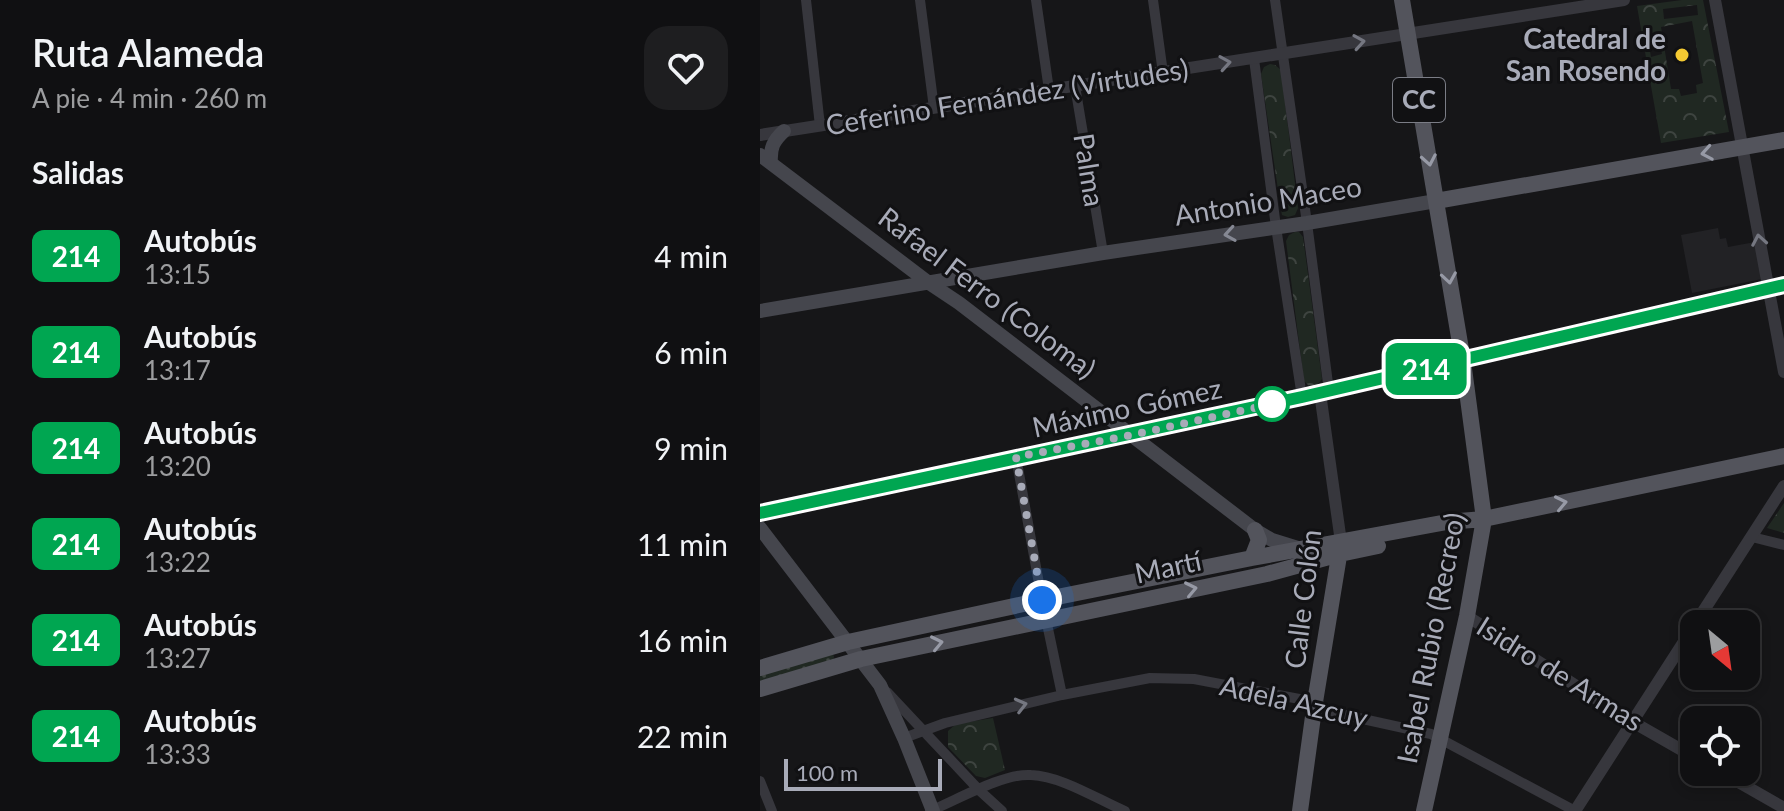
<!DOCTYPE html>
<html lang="es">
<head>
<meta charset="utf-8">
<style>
  :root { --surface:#101012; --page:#1e1e20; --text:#f1f3f6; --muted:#9c9d9f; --line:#303032 }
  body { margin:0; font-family:Lato,sans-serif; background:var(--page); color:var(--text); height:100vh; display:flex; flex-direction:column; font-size:30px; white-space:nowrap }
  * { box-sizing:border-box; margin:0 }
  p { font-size:26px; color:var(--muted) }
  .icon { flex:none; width:44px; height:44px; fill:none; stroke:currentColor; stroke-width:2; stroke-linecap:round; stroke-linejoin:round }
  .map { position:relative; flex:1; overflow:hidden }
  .side { display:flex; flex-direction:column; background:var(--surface); width:760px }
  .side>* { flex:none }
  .badge { padding:0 16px; border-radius:12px; font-size:28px; line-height:52px }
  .needle { width:52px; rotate:151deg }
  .fabs { position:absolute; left:920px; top:610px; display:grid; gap:16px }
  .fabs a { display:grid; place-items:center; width:80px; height:80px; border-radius:16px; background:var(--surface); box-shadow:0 4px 12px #0003,0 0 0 2px var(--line); font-size:40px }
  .scale { position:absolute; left:24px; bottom:20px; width:158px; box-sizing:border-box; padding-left:8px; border:4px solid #a8abb8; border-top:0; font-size:22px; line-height:28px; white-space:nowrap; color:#a8abb8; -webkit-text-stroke:6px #111113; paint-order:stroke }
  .you { position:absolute; width:40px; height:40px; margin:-20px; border:6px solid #fff; border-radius:50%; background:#1a73e8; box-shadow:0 0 0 12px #1a73e833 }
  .map>.badge { position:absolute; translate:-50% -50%; box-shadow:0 0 0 4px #fff }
  h2 { padding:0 32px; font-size:30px; line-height:72px }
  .round { display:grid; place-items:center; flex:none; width:84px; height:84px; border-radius:24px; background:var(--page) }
  .headline { display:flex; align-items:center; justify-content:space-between; height:136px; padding:0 32px }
  h1 { font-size:38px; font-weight:600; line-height:60px }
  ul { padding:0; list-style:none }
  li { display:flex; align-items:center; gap:24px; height:96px; padding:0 32px }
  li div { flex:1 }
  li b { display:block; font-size:30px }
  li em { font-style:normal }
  li .badge { min-width:88px; font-weight:700; text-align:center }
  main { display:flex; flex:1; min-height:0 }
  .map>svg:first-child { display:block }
  .built { fill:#222225 }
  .grass { fill:url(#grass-dots) }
  .park { fill:url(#park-crowns); fill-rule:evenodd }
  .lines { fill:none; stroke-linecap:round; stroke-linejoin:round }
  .minor { stroke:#37373d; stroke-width:10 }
  .tertiary { stroke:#37373d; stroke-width:12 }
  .secondary { stroke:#45464d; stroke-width:14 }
  .primary { stroke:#53545c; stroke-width:16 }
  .oneway { stroke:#757781 }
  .oneway2 { stroke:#979aa6 }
  .oneway3 { stroke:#858893 }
  .line-casing { stroke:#fff; stroke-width:18 }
  .line { stroke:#00a651; stroke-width:12 }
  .walk { stroke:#a8abb8; stroke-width:8; stroke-dasharray:0 14.4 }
  .poi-dot { fill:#f5ca32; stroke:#111113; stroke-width:3 }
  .stop-dot { fill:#fff; stroke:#00a651; stroke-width:4 }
  .labels { text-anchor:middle; stroke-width:6; stroke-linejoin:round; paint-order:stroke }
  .shield { fill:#111113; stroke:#7b7d86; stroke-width:2 }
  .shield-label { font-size:26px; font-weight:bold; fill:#a8abb8 }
  .poi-label { font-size:28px; font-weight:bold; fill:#a8abb8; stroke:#111113; text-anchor:end }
  .street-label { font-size:28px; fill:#a8abb8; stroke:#111113 }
</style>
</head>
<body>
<main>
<section class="side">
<div class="headline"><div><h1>Ruta Alameda</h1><p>A pie · 4 min · 260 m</p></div><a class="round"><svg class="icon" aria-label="heart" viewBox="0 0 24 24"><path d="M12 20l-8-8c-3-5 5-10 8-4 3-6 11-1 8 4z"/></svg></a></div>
<h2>Salidas</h2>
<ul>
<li><span class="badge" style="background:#00a651;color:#fff">214</span><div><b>Autobús</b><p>13:15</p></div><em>4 min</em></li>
<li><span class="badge" style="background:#00a651;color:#fff">214</span><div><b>Autobús</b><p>13:17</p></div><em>6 min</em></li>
<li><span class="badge" style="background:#00a651;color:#fff">214</span><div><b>Autobús</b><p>13:20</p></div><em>9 min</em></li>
<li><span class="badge" style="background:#00a651;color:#fff">214</span><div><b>Autobús</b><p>13:22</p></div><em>11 min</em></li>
<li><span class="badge" style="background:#00a651;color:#fff">214</span><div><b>Autobús</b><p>13:27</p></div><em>16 min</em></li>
<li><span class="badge" style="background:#00a651;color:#fff">214</span><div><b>Autobús</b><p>13:33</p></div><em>22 min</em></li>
</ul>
</section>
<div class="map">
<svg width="1024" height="811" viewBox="0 0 1024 811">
  <defs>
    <pattern id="grass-dots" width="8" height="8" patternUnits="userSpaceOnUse" patternTransform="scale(2)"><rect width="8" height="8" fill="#202822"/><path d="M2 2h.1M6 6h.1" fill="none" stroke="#3e4440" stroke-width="1.8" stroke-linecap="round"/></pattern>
    <pattern id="park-crowns" width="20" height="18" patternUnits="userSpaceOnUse" patternTransform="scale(2)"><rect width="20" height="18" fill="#202822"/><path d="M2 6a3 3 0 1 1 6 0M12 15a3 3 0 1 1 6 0" fill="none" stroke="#3e4440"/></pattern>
  </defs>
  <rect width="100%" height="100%" fill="#161618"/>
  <path class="built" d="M958,228L960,239L966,238L968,247L995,242L1002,279L932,293L921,235Z"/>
  <path class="grass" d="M71,653L74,656L73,662L0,683V675Z"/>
  <path class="park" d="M922,0H943L969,132L901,143L877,6ZM937,5L938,15L904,19L903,9ZM932,21L943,83L936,85L937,93L921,96L919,89H911L901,27ZM898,32L902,54L891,57L887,34Z
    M510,64L515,65L521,70L538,208L535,215L528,217L522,215L521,210L501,74L504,67Z
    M535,232H539L543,237L562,379L557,385L550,387L544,381L526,241L529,235Z
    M1024,503V533L1007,528Z
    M233,718L245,770L225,778L216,776L188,747V731L196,724Z"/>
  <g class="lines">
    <path class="minor" d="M46,0L60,126
      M160,0L174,108
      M276,0L289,90
      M393,0L403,73
      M515,0L547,223L569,391
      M494,59L516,227L542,397
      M315,86L343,253
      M256,457L282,600L277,611L286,619L302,695
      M992,537L1024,545
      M127,692L219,790L242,811
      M144,738L185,723L302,695L390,678L434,679L555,702L571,712L671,734L815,811
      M0,781L12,811
      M170,811C197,800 243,773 271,775C301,776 337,799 365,811"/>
    <path class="tertiary" d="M955,0L1024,372
      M0,135L864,0
      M560,393L581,542
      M0,513L256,457L372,435
      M707,616L871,721L934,757
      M935,624L1024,486
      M961,772L1024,808
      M815,811L934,626"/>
    <path class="secondary" d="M0,155L169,283L199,303L495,530L512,540L541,549
      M11,163C10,148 13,141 24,131
      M0,311L343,253L547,223L676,201
      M372,435L703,361L1024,285
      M0,528L120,685L144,738L173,811"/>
    <path class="primary" d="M642,0L703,361L724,519L707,616L664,811
      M676,201L1024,140
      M492,558L499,540L495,530
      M0,668L88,642L282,600L492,558L687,522L724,519L1024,456
      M0,689L101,659L507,574L580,554L618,546
      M540,811L555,702L581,544"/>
  </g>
  <defs><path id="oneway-chevron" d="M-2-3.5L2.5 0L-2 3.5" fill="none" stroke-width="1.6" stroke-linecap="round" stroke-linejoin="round" transform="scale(2)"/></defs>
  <g class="oneway">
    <use href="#oneway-chevron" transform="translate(599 42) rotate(-9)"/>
    <use href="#oneway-chevron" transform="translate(465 63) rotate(-9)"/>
    <use href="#oneway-chevron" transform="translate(999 240) rotate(-100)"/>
    <use href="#oneway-chevron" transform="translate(261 705) rotate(-14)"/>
  </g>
  <g class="oneway2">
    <use href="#oneway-chevron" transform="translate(947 153) rotate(170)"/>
    <use href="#oneway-chevron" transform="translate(669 160) rotate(80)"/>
    <use href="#oneway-chevron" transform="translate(689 278) rotate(81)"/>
    <use href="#oneway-chevron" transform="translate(801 503) rotate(-12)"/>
    <use href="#oneway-chevron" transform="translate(431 589) rotate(-12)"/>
    <use href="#oneway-chevron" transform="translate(177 643) rotate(-12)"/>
  </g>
  <use class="oneway3" href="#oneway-chevron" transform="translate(470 234) rotate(171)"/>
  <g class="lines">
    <g class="line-casing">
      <path id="line" d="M0,513L542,397L1024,285"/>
    </g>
    <use href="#line" class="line"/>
    <path class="walk" d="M282,600L256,457L372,435L512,404"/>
  </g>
  <circle class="poi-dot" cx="922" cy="55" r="8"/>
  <circle class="stop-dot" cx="512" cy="404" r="16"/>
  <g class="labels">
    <rect class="shield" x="633" y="78" width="52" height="44" rx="6"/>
    <g class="shield-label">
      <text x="659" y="109">CC</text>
    </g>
    <g class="poi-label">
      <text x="906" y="49">Catedral de<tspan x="906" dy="32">San Rosendo</tspan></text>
    </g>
    <g class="street-label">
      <text transform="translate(247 97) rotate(-9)" y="10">Ceferino Fernández (Virtudes)</text>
      <text transform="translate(329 170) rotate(81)" y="10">Palma</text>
      <text transform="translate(508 201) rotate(-9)" y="10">Antonio Maceo</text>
      <text transform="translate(227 293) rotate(37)" y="10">Rafael Ferro (Coloma)</text>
      <text transform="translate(367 408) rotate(-12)" y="10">Máximo Gómez</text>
      <text transform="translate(408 567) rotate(-12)" y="10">Martí</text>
      <text transform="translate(543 599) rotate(-83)" y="10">Calle Colón</text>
      <text transform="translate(671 638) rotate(-79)" y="10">Isabel Rubio (Recreo)</text>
      <text transform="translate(800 674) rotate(32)" y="10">Isidro de Armas</text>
      <text transform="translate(534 702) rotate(13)" y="10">Adela Azcuy</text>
    </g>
  </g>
</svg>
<div class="fabs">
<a><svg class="needle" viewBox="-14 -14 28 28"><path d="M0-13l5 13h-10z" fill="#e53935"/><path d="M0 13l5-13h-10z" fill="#9c9d9f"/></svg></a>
<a><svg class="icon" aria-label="locate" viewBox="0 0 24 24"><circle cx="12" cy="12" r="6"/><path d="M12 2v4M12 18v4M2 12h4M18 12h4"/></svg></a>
</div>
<div class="scale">100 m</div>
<div class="you" style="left:282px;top:600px"></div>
<b class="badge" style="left:666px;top:369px;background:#00a651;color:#fff">214</b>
</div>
</main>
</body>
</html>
